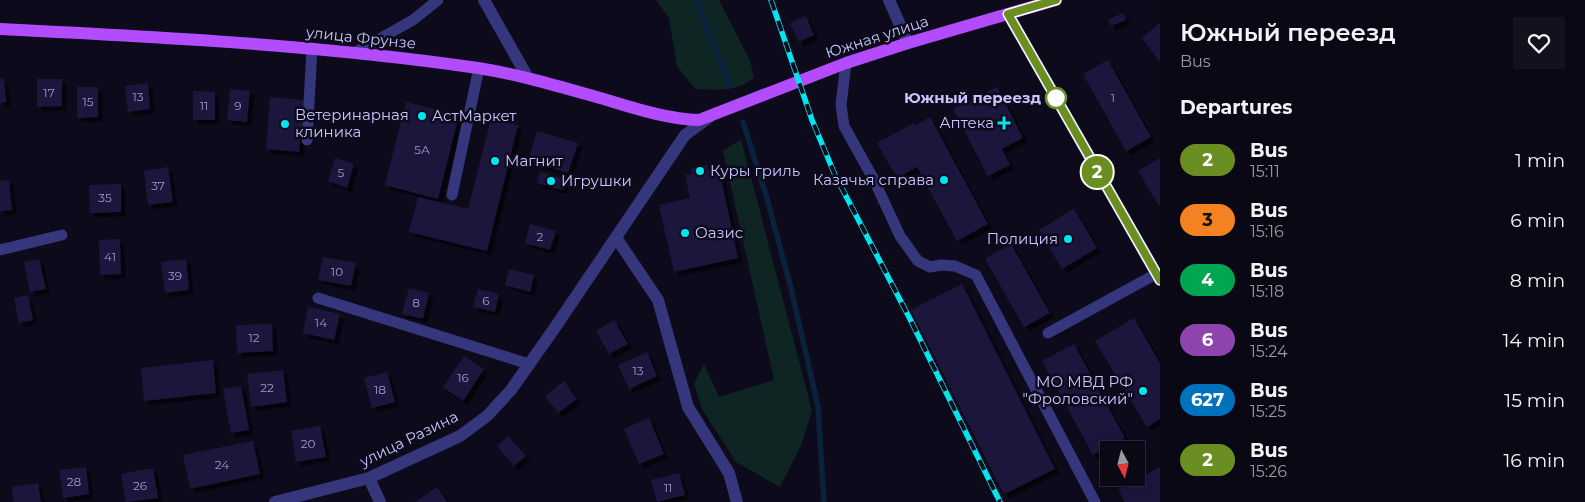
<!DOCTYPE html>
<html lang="en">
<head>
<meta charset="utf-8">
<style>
  :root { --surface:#0a0814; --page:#13111d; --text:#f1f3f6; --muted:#999aa0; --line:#2a2934 }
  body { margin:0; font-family:Montserrat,sans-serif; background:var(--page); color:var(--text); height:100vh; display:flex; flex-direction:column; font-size:19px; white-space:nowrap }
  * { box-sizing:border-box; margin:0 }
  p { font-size:16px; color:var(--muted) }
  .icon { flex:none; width:28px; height:28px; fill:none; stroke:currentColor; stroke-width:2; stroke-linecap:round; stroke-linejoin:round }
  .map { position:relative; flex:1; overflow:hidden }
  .drawer { display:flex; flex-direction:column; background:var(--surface); width:425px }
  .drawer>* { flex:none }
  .badge { padding:0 10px; border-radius:16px; font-size:18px; line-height:32px }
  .needle { width:32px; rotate:173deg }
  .controls { position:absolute; left:1100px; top:441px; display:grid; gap:10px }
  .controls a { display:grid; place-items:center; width:45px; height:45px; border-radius:0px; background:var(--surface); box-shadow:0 2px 12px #0003,0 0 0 1px var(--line); font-size:25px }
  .map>.badge { position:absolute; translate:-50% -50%; box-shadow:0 0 0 2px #fff }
  h2 { padding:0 20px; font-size:19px; line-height:45px }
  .round { display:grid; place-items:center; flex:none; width:52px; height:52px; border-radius:0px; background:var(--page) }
  .summary { display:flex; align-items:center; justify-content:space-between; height:85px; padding:0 20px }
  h1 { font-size:24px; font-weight:600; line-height:38px }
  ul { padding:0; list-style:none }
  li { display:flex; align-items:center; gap:15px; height:60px; padding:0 20px }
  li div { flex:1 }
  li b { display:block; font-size:19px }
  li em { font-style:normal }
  li .badge { min-width:55px; font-weight:700; text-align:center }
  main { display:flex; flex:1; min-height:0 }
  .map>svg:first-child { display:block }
  .green { fill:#0e2523 }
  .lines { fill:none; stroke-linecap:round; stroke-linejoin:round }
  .stream { stroke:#0b223f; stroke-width:5.5 }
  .building { fill:#1c173c; filter:url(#shadow) }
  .service { stroke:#35367b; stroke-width:11 }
  .minor { stroke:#35367b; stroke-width:12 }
  .tertiary { stroke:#35367b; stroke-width:12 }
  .primary { stroke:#b34cff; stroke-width:12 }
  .rail-casing { stroke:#00e5f0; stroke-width:5.5 }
  .rail { stroke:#0d0b1b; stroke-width:4; stroke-dasharray:11; stroke-linecap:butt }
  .line-casing { stroke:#fff; stroke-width:11 }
  .line { stroke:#6b8e23; stroke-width:8 }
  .stop-dot { fill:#fff; stroke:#6b8e23; stroke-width:2.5 }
  .poi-dot { fill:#00e5f0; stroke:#0d0b1b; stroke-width:2 }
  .labels { text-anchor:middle; stroke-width:5; stroke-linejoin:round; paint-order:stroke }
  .number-label { font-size:12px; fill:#9d9ace }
  .street-label { font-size:15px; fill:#c8c5ff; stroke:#0d0b1b }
  .stop-label { font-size:15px; font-weight:bold; fill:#c8c5ff; stroke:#0d0b1b; text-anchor:end }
  .poi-label { font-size:15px; fill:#c8c5ff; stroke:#0d0b1b; text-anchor:start }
</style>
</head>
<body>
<main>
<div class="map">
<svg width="1160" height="502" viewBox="0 0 1160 502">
  <defs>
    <filter id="shadow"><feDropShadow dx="4.5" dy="4.5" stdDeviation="0" flood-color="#0009"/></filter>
  </defs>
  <rect width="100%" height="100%" fill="#0d0b1b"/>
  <path class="green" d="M656,0H719L750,61L754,77C740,92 714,90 695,89L677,66L669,18Z
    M741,139L812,411L801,445L780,487L736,462L702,409L694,384L704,364L719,397L774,380L723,151Z"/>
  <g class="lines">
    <path class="stream" d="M696,0L730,86
      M743,122L766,195L790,284L818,406L824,502"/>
  </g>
  <path class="building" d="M1123,13L1126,20L1111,26L1108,20Z
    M806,16L814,35L799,42L790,23Z
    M1160,23V62L1142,38Z
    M1108,60L1151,137L1126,151L1083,74Z
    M0,79H4L6,102L0,103Z
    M37,79H62V106L37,107Z
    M148,83L150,109L128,112L125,86Z
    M77,87H98V117L77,118Z
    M997,87L1023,138L1002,149L1010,165L988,176L953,109Z
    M230,89L250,91L247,122L227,120Z
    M193,91L215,92V120H193Z
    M270,97L304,100L299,152L266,149Z
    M406,102L459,115L438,199L385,185Z
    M930,117L988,224L957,241L917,167L897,178L877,143L914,123L915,126Z
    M491,119L518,125L487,251L409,232L418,197L468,209Z
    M537,131L578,143L568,173L528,161Z
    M335,158L354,164L347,188L328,181Z
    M1160,158V207L1138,171Z
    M707,165L708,170L719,168L738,258L674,272L659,205L690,198L685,175L692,174L691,169Z
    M168,167L173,202L148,205L144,171Z
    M540,172L565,179L562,190L537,183Z
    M9,180L12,210L0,211V181Z
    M121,184V212L90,213L89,185Z
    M1074,209L1097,248L1062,269L1039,230Z
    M530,224L556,231L550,250L525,243Z
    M120,239L121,274L100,275L99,240Z
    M1011,244L1050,313L1024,327L985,259Z
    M323,257L356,263L351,286L318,280Z
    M39,259L46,289L30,292L24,262Z
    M186,259L189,290L165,293L161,262Z
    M509,269L534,275L530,292L505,285Z
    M962,284L1055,469L1004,494L911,310Z
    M409,288L429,293L423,319L402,314Z
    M478,289L499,294L495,312L473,307Z
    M28,295L33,320L19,323L14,298Z
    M308,307L340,314L334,340L303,333Z
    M1134,318L1160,363V419L1147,427L1095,341Z
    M614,320L628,344L609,354L596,331Z
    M272,324L273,351L237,353L236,325Z
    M1074,344L1125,438L1093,455L1042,361Z
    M647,352L657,376L629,389L618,365Z
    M464,356L484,369L463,401L443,387Z
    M213,360L216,393L144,401L141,368Z
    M283,370L287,402L251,407L247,374Z
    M387,372L395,402L372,408L364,378Z
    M564,381L577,399L558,413L545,396Z
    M241,386L249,430L231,433L223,389Z
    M649,418L664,454L639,464L624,429Z
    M320,426L326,457L296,462L291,431Z
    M508,436L526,456L514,466L497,446Z
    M253,441L260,474L190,489L183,455Z
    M86,467L89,494L63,498L59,470Z
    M1160,467V502H1125L1118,489Z
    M153,468L158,498L126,502L121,474Z
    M679,473L685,495L657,502L651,480Z
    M38,483L41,502H14L12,487Z
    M437,487L447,502H415Z"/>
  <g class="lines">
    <path class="service" d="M356,52L413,20L438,0
      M846,63L841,105L844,126L874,180L900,236L918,261L930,267L941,265L955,266L976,275L1095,502
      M307,140L312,48
      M452,195L479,68
      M0,250L62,235
      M318,298L529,364
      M1048,333L1156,274"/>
    <path class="minor" d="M484,0L528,78
      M889,0L908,43
      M617,239L658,300L688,407L729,473L737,502
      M369,478L380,502
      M275,502L369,478L460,436L487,416L511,390L556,326L685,135L711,116"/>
    <path class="tertiary" d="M1008,14L1160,280"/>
    <path class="primary" d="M0,29C160,37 320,45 478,68C522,75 564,88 607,100C637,109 668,119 699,120L846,63L908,43L1056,0"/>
    <g class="rail-casing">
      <path id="rail" d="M771,0L812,120L835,175L910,319L1000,502"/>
    </g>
    <use href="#rail" class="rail"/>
  </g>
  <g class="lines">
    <g class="line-casing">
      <path id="line" d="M1056,0L1008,14L1160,280"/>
    </g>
    <use href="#line" class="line"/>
  </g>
  <circle class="stop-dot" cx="1056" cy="98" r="10"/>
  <g class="poi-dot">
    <circle cx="422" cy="116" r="5"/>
    <path d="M1001.5 115.5h5v5h5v5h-5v5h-5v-5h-5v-5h5z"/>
    <circle cx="285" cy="124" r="5"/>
    <circle cx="495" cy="161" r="5"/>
    <circle cx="700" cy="171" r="5"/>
    <circle cx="944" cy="180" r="5"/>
    <circle cx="551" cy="181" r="5"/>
    <circle cx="685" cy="233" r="5"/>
    <circle cx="1068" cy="239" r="5"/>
    <circle cx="1143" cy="391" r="5"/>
  </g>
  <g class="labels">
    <g class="number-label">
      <text x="49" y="97">17</text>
      <text x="138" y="101">13</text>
      <text x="1113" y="102">1</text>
      <text x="88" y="106">15</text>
      <text x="204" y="110">11</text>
      <text x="238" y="110">9</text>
      <text x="422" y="154">5А</text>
      <text x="341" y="177">5</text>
      <text x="158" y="190">37</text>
      <text x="105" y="202">35</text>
      <text x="540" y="241">2</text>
      <text x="110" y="261">41</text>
      <text x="337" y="276">10</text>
      <text x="175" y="280">39</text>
      <text x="486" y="305">6</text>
      <text x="416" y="307">8</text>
      <text x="321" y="327">14</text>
      <text x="254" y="342">12</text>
      <text x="638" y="375">13</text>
      <text x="463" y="382">16</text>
      <text x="267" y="392">22</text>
      <text x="380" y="394">18</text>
      <text x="308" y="448">20</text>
      <text x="222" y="469">24</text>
      <text x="74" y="486">28</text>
      <text x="140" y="490">26</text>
      <text x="668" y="492">11</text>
    </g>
    <g class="street-label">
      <text transform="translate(877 37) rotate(-18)" y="5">Южная улица</text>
      <text transform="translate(361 38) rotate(6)" y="5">улица Фрунзе</text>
      <text transform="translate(409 439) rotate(-26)" y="5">улица Разина</text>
    </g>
    <g class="stop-label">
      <text x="1041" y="103">Южный переезд</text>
    </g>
    <g class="poi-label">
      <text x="295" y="120">Ветеринарная<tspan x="295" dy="17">клиника</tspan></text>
      <text x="432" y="121">АстМаркет</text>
      <text x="994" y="128" text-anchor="end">Аптека</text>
      <text x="505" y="166">Магнит</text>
      <text x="710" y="176">Куры гриль</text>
      <text x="934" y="185" text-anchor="end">Казачья справа</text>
      <text x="561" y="186">Игрушки</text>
      <text x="695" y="238">Оазис</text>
      <text x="1058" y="244" text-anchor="end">Полиция</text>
      <text x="1133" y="387" text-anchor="end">МО МВД РФ<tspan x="1133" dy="17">"Фроловский"</tspan></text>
    </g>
  </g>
</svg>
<div class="controls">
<a><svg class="needle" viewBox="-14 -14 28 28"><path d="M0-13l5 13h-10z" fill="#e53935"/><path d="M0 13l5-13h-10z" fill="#999aa0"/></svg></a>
</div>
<b class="badge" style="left:1097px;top:172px;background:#6b8e23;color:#fff">2</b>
</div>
<section class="drawer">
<div class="summary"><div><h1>Южный переезд</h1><p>Bus</p></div><a class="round"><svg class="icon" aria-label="heart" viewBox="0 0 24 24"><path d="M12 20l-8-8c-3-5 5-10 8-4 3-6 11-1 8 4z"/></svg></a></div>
<h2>Departures</h2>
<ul>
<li><span class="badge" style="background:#6b8e23;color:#fff">2</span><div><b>Bus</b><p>15:11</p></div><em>1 min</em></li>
<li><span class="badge" style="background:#f58220;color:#111">3</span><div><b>Bus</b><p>15:16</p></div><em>6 min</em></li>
<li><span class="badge" style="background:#00a651;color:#fff">4</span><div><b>Bus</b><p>15:18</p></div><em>8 min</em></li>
<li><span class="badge" style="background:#8e44ad;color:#fff">6</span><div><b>Bus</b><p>15:24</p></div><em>14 min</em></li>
<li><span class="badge" style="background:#0072bc;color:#fff">627</span><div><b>Bus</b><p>15:25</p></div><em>15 min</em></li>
<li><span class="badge" style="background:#6b8e23;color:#fff">2</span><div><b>Bus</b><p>15:26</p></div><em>16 min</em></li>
</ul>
</section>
</main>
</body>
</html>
